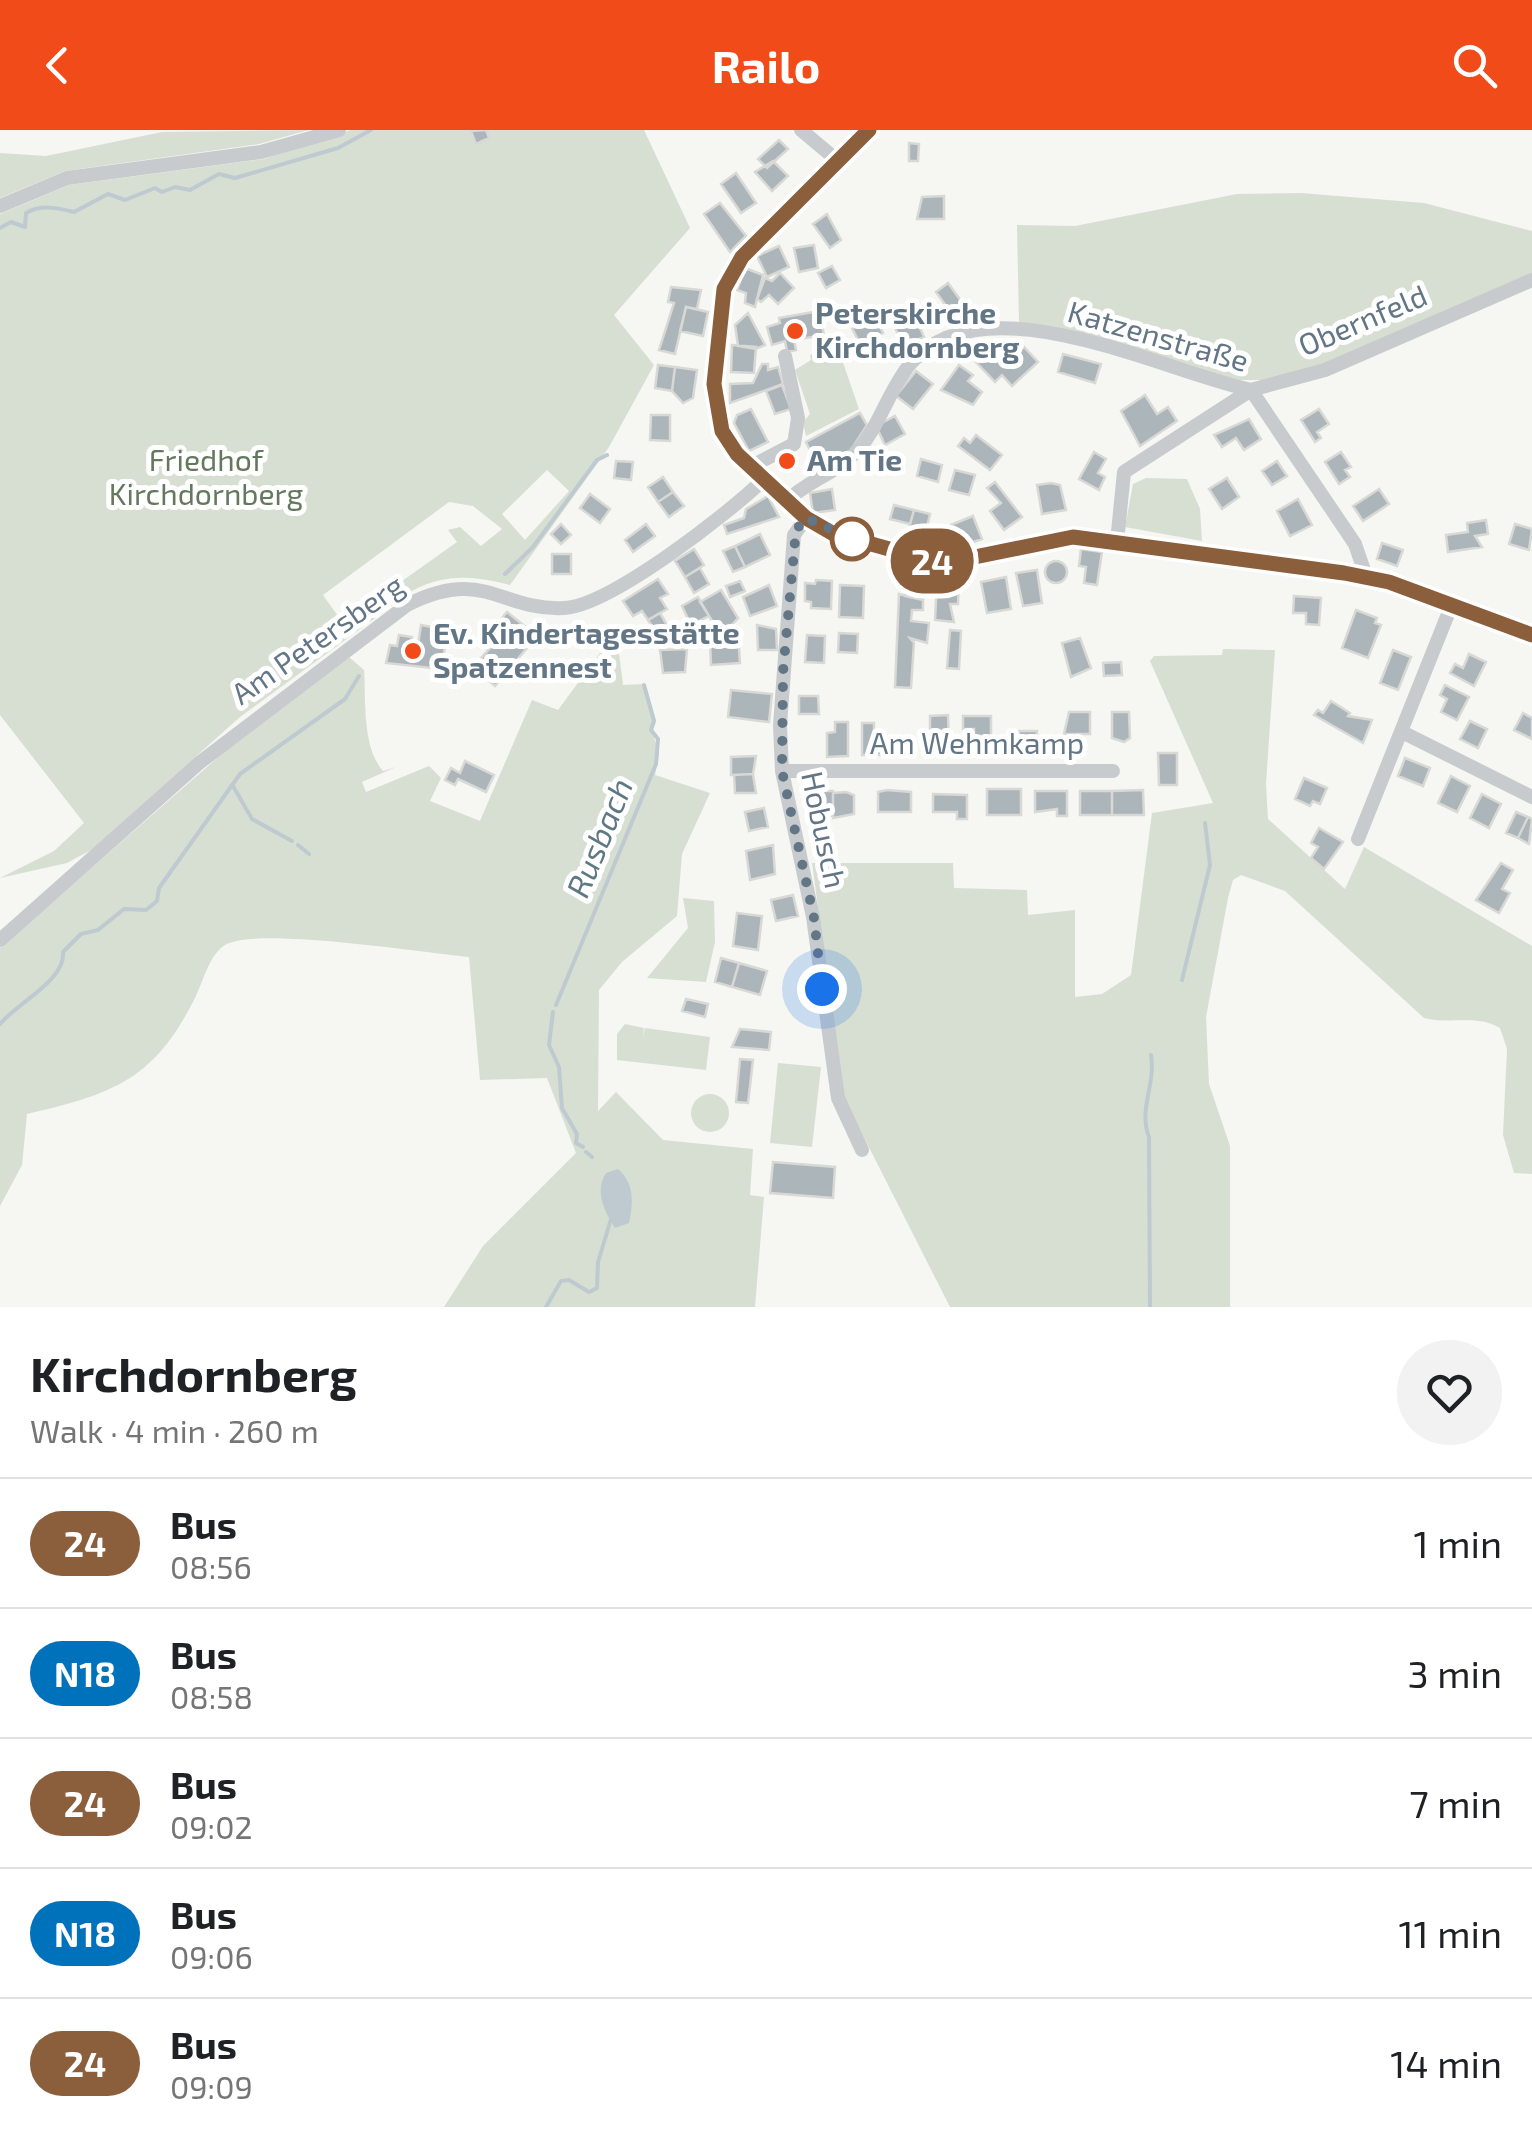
<!DOCTYPE html>
<html lang="en">
<head>
<meta charset="utf-8">
<style>
  :root { --surface:#fff; --page:#f2f2f2; --text:#202124; --muted:#757577; --line:#e0e0e0; --accent:#f04b19 }
  body { margin:0; font-family:"Exo 2",sans-serif; background:var(--page); color:var(--text); height:100vh; display:flex; flex-direction:column; font-size:38px; white-space:nowrap }
  * { box-sizing:border-box; margin:0 }
  p { font-size:32px; color:var(--muted) }
  .icon { flex:none; width:55px; height:55px; fill:none; stroke:currentColor; stroke-width:2; stroke-linecap:round; stroke-linejoin:round }
  .map { position:relative; height:1177px; overflow:hidden }
  .panel { display:flex; flex-direction:column; background:var(--surface); flex:1 }
  .panel>* { flex:none }
  .badge { padding:0 20px; border-radius:32px; font-size:35px; line-height:65px }
  .you { position:absolute; width:50px; height:50px; margin:-25px; border:8px solid #fff; border-radius:50%; background:#1a73e8; box-shadow:0 0 0 15px #1a73e833 }
  .map>.badge { position:absolute; translate:-50% -50%; box-shadow:0 0 0 5px #fff }
  .round { display:grid; place-items:center; flex:none; width:105px; height:105px; border-radius:52px; background:var(--page) }
  .summary { display:flex; align-items:center; justify-content:space-between; height:170px; padding:0 30px }
  h1 { font-size:48px; font-weight:700; line-height:75px }
  ul { padding:0; list-style:none }
  li { display:flex; align-items:center; gap:30px; height:130px; padding:0 30px; border-top:2px solid var(--line) }
  li div { flex:1 }
  li b { display:block; font-size:38px }
  li em { font-style:normal }
  li .badge { min-width:110px; font-weight:700; text-align:center }
  header { display:flex; justify-content:space-between; align-items:center; height:130px; padding:0 30px; background:var(--accent); color:#fff; font-size:45px; font-weight:700 }
  .map>svg:first-child { display:block }
  .green { fill:#d7dfd3; fill-rule:evenodd }
  .water { fill:#becacf }
  .lines { fill:none; stroke-linecap:round; stroke-linejoin:round }
  .stream { stroke:#becacf; stroke-width:4 }
  .building { fill:#acb5ba; stroke:#d8d8d5; stroke-width:2.5 }
  .minor { stroke:#c8cbce; stroke-width:14 }
  .tertiary { stroke:#c8cbce; stroke-width:18 }
  .line-casing { stroke:#fff; stroke-width:22 }
  .line { stroke:#8b5e3c; stroke-width:15 }
  .walk { stroke:#637686; stroke-width:10; stroke-dasharray:0 18 }
  .poi-dot { fill:#f04b19; stroke:#fff; stroke-width:4 }
  .stop-dot { fill:#fff; stroke:#8b5e3c; stroke-width:5 }
  .labels { text-anchor:middle; stroke-width:10; stroke-linejoin:round; paint-order:stroke }
  .poi-label { font-size:30px; font-weight:bold; fill:#637686; stroke:#fff; text-anchor:start }
  .street-label { font-size:30px; fill:#637686; stroke:#fff }
  .park-label { font-size:30px; fill:#64785e; stroke:#fff }
  .water-label { font-size:32px; font-style:italic; fill:#5f7983; stroke:#fff }
</style>
</head>
<body>
<header><svg class="icon" aria-label="back" viewBox="0 0 24 24"><path d="M15 5l-7 7 7 7"/></svg>Railo<svg class="icon" aria-label="search" viewBox="0 0 24 24"><circle cx="10" cy="10" r="6"/><path d="M15 15l6 6"/></svg></header>
<div class="map">
<svg width="1532" height="1177" viewBox="0 0 1532 1177">
  <rect width="100%" height="100%" fill="#f6f6f2"/>
  <path class="green" d="M309,0L259,14L65,41L0,68V23L46,26L162,2Z
    M351,0H644L690,98L614,185L654,235L609,317L510,455C474,446 446,443 412,461L240,587L91,720L67,733L0,748L54,721L84,693L0,585V84L69,55L264,29ZM547,340L569,361L525,410L502,384ZM449,372L473,376L502,399L481,416L460,397L448,400L457,412L343,493L323,465Z
    M1301,63L1424,73L1532,101V145L1334,231L1276,250H1233L1019,193L1017,95L1075,96L1237,64Z
    M838,218L859,279L806,306L803,292L810,284L795,240L811,230L810,225Z
    M1146,348L1187,349L1200,379L1202,411L1125,397L1133,354Z
    M1223,519L1275,520L1266,654L1268,689L1345,759L1364,717L1532,816V1044L1514,1043L1503,1005L1507,919L1500,898C1476,884 1450,895 1424,888L1285,761L1241,745L1233,750L1228,768L1206,887L1209,954L1230,1016V1177H950L844,968L812,733H953L954,758L1027,760L1028,785L1075,780V867L1102,864L1131,845L1152,683L1213,673L1150,531L1154,526L1222,525Z
    M600,523H619L623,555L645,554L656,590L651,598L659,623L655,645L710,663L682,724L677,786L622,832L599,860L598,981L616,962L663,1010L753,1019L750,1065L764,1067L755,1177H444L483,1116L576,1023L547,948L480,950L469,827C425,823 254,796 225,815C209,825 203,852 195,868C154,950 113,964 27,984L22,1035L0,1076V818L263,588L349,527L364,540C366,571 362,617 383,641L396,637L362,652L366,662L429,636L441,648L430,671L480,691L532,570L558,580Z
    M683,768L714,771L715,812L706,852L647,848L688,798Z
    M625,894L644,898L643,908L645,898L710,907L706,940L617,930V904Z
    M778,933L821,937L812,1017L770,1013Z
    M691 983a19 19 0 1 1 38 0a19 19 0 1 1-38 0Z"/>
  <path class="water" d="M618,1039C635,1054 633,1073 629,1093L615,1098C605,1083 594,1061 606,1043Z"/>
  <g class="lines">
    <path class="stream" d="M0,98L11,92L25,97L26,83C41,74 58,78 74,82L108,64L125,70L155,58L162,62L175,57L190,60L219,44L235,48L338,18L371,0
      M505,444L533,417L597,330L607,325
      M233,656L252,689L292,711
      M298,715L309,724
      M1182,850L1210,735L1205,693
      M556,875L656,634L658,609L651,600L654,591L644,555
      M553,882L549,915L559,937L562,978L577,1004L576,1013L583,1017
      M0,894C17,873 66,850 63,822L81,804L98,800L124,779L146,780L157,771L159,758L240,644L345,569L359,546
      M586,1022L592,1027
      M546,1177L561,1151L569,1150L589,1162L597,1158L598,1132L611,1089
      M1150,1177L1149,1007C1138,979 1156,955 1151,925"/>
  </g>
  <path class="building" d="M486,0L489,8L476,14L471,1Z
    M779,10L788,19L767,38L758,29Z
    M909,13L919,14L918,31H909Z
    M773,31L788,46L772,61L755,42Z
    M736,43L756,73L741,83L721,54Z
    M944,66V89H917L922,67Z
    M720,73L746,106L730,122L704,84Z
    M827,84L841,110L830,118L813,94Z
    M814,115L818,138L799,142L794,118Z
    M779,116L789,137L767,147L757,126Z
    M832,136L840,150L826,158L818,143Z
    M745,138L763,145L755,177L745,173L746,163L737,160Z
    M780,143L794,158L778,174L769,165L761,172L757,169L765,148L772,151Z
    M948,153L964,175L952,184L936,162Z
    M671,157L701,160L697,179L686,177L675,224L659,220L674,173L668,172Z
    M686,177L708,182L703,206L680,201Z
    M870,177L883,203L860,214L847,188Z
    M819,181L824,205L794,210L796,220L787,222L785,211L772,215L767,197L780,193L779,188Z
    M748,183L765,215L756,219L738,216L735,195Z
    M914,184L924,207L903,216L893,193Z
    M994,214L1008,223V232L1024,217L1038,232L1012,256L1002,245L995,252L975,231Z
    M732,215L756,217L754,243L731,242Z
    M1063,224L1101,234L1095,253L1058,242Z
    M762,234H768V240L778,237L783,254L730,273V254L753,253Z
    M658,235L675,237L672,261L655,258Z
    M959,235L973,245L968,251L982,262L973,275L941,260Z
    M675,237L697,240L693,268L683,273L672,261Z
    M916,241L933,254L913,279L896,266Z
    M782,255L791,279L775,284L766,261Z
    M1145,265L1157,284L1168,277L1177,291L1140,316L1121,281Z
    M751,279L768,312L749,321L734,293L737,285Z
    M1319,279L1329,294L1317,302L1321,308L1315,312L1301,290Z
    M860,283L867,295L851,320L818,337L806,312Z
    M651,285H670V311L650,310Z
    M895,286L905,304L885,315L876,296Z
    M1249,289L1261,309L1244,320L1236,308L1222,317L1214,305Z
    M976,305L1002,325L990,340L958,316L964,308L970,313Z
    M1094,322L1106,329L1098,343L1105,347L1099,360L1079,349Z
    M1341,322L1351,337L1345,340L1350,347L1339,354L1325,332Z
    M921,329L942,335L938,352L917,346Z
    M616,331L633,332L631,350L614,348Z
    M1277,331L1287,346L1272,355L1262,341Z
    M955,340L975,345L969,365L949,360Z
    M663,347L673,362L658,372L648,357Z
    M1227,348L1239,367L1222,379L1209,359Z
    M995,352L1022,387L1004,400L990,381L1001,373L987,358Z
    M1051,353L1060,355L1066,380L1042,384L1037,355Z
    M832,359L835,380L813,383L810,363Z
    M1379,359L1389,374L1363,391L1353,376Z
    M673,362L684,376L669,387L658,372Z
    M590,364L610,379L600,393L580,378Z
    M768,366L779,387L727,404L724,395L744,388L746,379Z
    M1298,369L1312,395L1290,406L1277,381Z
    M894,375L914,380L910,394L890,389Z
    M914,380L930,384L926,402L909,398Z
    M973,386L982,409L957,418L954,411L943,415L938,400Z
    M1486,390L1488,404L1475,406L1482,417L1448,422L1446,405L1468,402L1467,393Z
    M561,394L571,405L561,414L551,404Z
    M646,394L655,406L633,422L625,410Z
    M1515,394L1532,399L1529,420L1509,414Z
    M760,404L770,425L745,437L735,416Z
    M1382,413L1403,420L1397,436L1377,429Z
    M735,416L745,437L733,442L723,421Z
    M694,419L704,435L685,447L675,431Z
    M1081,419L1102,422L1097,455L1084,453L1086,437L1079,436Z
    M552,424H571V444H552Z
    M1045 442a11 11 0 1 1 22 0a11 11 0 1 1-22 0Z
    M700,438L709,454L694,463L685,447Z
    M1037,440L1042,473L1023,476L1016,443Z
    M910,445L928,450L923,470L905,466Z
    M1006,447L1011,479L987,483L981,452Z
    M658,449L668,464L660,468L667,479L648,490L642,481L633,486L623,471Z
    M816,450L832,451L831,479L811,478V472L805,471V453L815,454Z
    M740,451L745,461L730,467L726,456Z
    M937,452L959,453L958,474H950L954,492L935,490Z
    M769,455L777,476L750,486L743,467Z
    M840,455L864,456L863,488L839,487Z
    M721,460L738,488L727,500L724,496L718,500L700,472Z
    M899,464L923,470V480H912L911,491L929,493L927,513L910,508L914,513L911,558L895,557Z
    M1294,466L1321,468L1319,495L1306,494V483H1293Z
    M698,467L709,486L699,491L705,502L688,506L685,499L690,493L682,476Z
    M1356,480L1377,488L1375,493L1381,495L1368,528L1342,518Z
    M507,482L537,506L495,556L473,537L490,518L486,511L492,503H503L495,496Z
    M660,483L667,495L656,502L648,490Z
    M421,495L448,500L441,539L386,533L390,515L397,516L399,505L412,507L411,514L418,515Z
    M757,495L776,499L777,520H758Z
    M950,500L961,501L959,539L947,538Z
    M839,503L858,504L857,523L838,522Z
    M807,505L825,506L824,533L805,532Z
    M710,508L731,510V517H739L740,533L711,535Z
    M1080,508L1091,538L1071,547L1062,513Z
    M687,519L685,542L663,543L660,520Z
    M1393,520L1411,527L1398,560L1380,553Z
    M1469,524L1486,532L1474,556L1450,543L1455,534L1463,538Z
    M1121,532L1122,545L1104,546L1103,533Z
    M1445,555L1469,567L1457,590L1441,582L1447,569L1440,565Z
    M731,560L772,564L769,592L728,587Z
    M799,566H818L819,584H799Z
    M1331,571L1350,583L1348,586L1372,590L1363,613L1314,585L1318,580L1323,583Z
    M1069,582H1090V604H1064Z
    M1112,582H1129L1130,608L1124,612L1112,608Z
    M1523,583L1532,588V609L1514,600Z
    M948,585L949,614L930,615V586Z
    M963,586H991V611H974V599H963Z
    M1470,591L1487,599L1478,618L1460,609Z
    M835,592H848V626L827,627V603L835,602Z
    M862,593H874V603H882V625H862Z
    M1019,601H1037L1035,621H1019Z
    M1158,623H1177V655H1159Z
    M756,626L753,644L731,645V627Z
    M1405,628L1430,638L1423,656L1398,646Z
    M465,631L494,645L486,662L458,649L455,655L445,650L451,638L460,643Z
    M753,644L756,663H735L734,645Z
    M1451,646L1470,656L1457,682L1438,673Z
    M1304,648L1327,658L1320,674L1313,671L1310,676L1295,669Z
    M987,659H1021V685H987Z
    M887,660L911,662V682H878V662Z
    M1143,660L1144,685H1112V661Z
    M819,661H833V686L812,682V664Z
    M1035,661H1067V686H1057V679L1035,682Z
    M1080,661H1112V685H1080Z
    M846,662L854,665V684L833,688V663Z
    M933,664L967,665V689H957V682H933Z
    M1482,664L1501,674L1489,698L1470,688Z
    M764,678L768,697L749,701L745,682Z
    M1516,682L1528,687L1518,708L1506,703Z
    M1528,687L1532,689L1529,714L1518,708Z
    M1319,698L1343,712L1324,739L1311,728L1318,717L1311,713Z
    M773,715L775,744L750,750L746,721Z
    M1501,733L1513,740L1502,759L1510,763L1499,783L1476,770Z
    M793,765L798,786L776,791L771,770Z
    M737,783L762,786L758,820L733,816Z
    M721,828L739,833L732,857L715,852Z
    M739,833L767,841L760,865L732,857Z
    M686,869L708,874L705,887L682,881Z
    M740,899L771,902L769,920L732,917Z
    M740,929L753,930L748,973L736,972Z
    M773,1032L835,1037L833,1068L770,1063Z"/>
  <g class="lines">
    <path class="minor" d="M801,0L838,31
      M0,76L67,48L261,22L339,0
      M750,337L794,314L798,288L785,226
      M787,371C807,351 835,344 855,323C879,299 888,260 911,233C984,149 1162,241 1251,260L1355,414L1366,446
      M806,388L794,405L780,595L782,641L813,787L838,968L862,1020
      M1117,412L1124,342L1251,260L1325,240L1532,150
      M1402,602L1532,667
      M782,641H1113
      M1358,709L1452,474
      M0,810L199,633L407,475C484,436 500,481 564,478C610,476 729,383 763,350"/>
    <path class="tertiary" d="M869,0L741,127L724,159L714,253L722,301L737,324L806,388L832,403L932,431H955L1073,407L1344,443L1389,452L1532,505"/>
  </g>
  <g class="lines">
    <g class="line-casing">
      <path id="line" d="M869,0L742,127L724,159L714,254L722,301L737,324L806,388L832,403L932,431H955L1073,407L1344,443L1389,452L1532,505"/>
    </g>
    <use href="#line" class="line"/>
    <path class="walk" d="M822,859L814,788L782,641L783,542L796,400L806,388L852,409"/>
  </g>
  <g class="poi-dot">
    <circle cx="795" cy="201" r="10"/>
    <circle cx="787" cy="331" r="10"/>
    <circle cx="413" cy="521" r="10"/>
  </g>
  <circle class="stop-dot" cx="852" cy="409" r="20"/>
  <g class="labels">
    <g class="poi-label">
      <text x="815" y="194">Peterskirche<tspan x="815" dy="34">Kirchdornberg</tspan></text>
      <text x="807" y="341">Am Tie</text>
      <text x="433" y="514">Ev. Kindertagesstätte<tspan x="433" dy="34">Spatzennest</tspan></text>
    </g>
    <g class="street-label">
      <text transform="translate(1363 191) rotate(-23)" y="10">Obernfeld</text>
      <text transform="translate(1158 207) rotate(16)" y="10">Katzenstraße</text>
      <text transform="translate(318 510) rotate(-35)" y="10">Am Petersberg</text>
      <text x="977" y="624">Am Wehmkamp</text>
      <text transform="translate(823 700) rotate(78)" y="10">Hobusch</text>
    </g>
    <g class="park-label">
      <text x="206" y="341">Friedhof<tspan x="206" dy="34">Kirchdornberg</tspan></text>
    </g>
    <g class="water-label">
      <text transform="translate(600 708) rotate(-68)" y="11">Rusbach</text>
    </g>
  </g>
</svg>
<div class="you" style="left:822px;top:859px"></div>
<b class="badge" style="left:932px;top:431px;background:#8b5e3c;color:#fff">24</b>
</div>
<section class="panel">
<div class="summary"><div><h1>Kirchdornberg</h1><p>Walk · 4 min · 260 m</p></div><a class="round"><svg class="icon" aria-label="heart" viewBox="0 0 24 24"><path d="M12 20l-8-8c-3-5 5-10 8-4 3-6 11-1 8 4z"/></svg></a></div>
<ul>
<li><span class="badge" style="background:#8b5e3c;color:#fff">24</span><div><b>Bus</b><p>08:56</p></div><em>1 min</em></li>
<li><span class="badge" style="background:#0072bc;color:#fff">N18</span><div><b>Bus</b><p>08:58</p></div><em>3 min</em></li>
<li><span class="badge" style="background:#8b5e3c;color:#fff">24</span><div><b>Bus</b><p>09:02</p></div><em>7 min</em></li>
<li><span class="badge" style="background:#0072bc;color:#fff">N18</span><div><b>Bus</b><p>09:06</p></div><em>11 min</em></li>
<li><span class="badge" style="background:#8b5e3c;color:#fff">24</span><div><b>Bus</b><p>09:09</p></div><em>14 min</em></li>
</ul>
</section>
</body>
</html>
